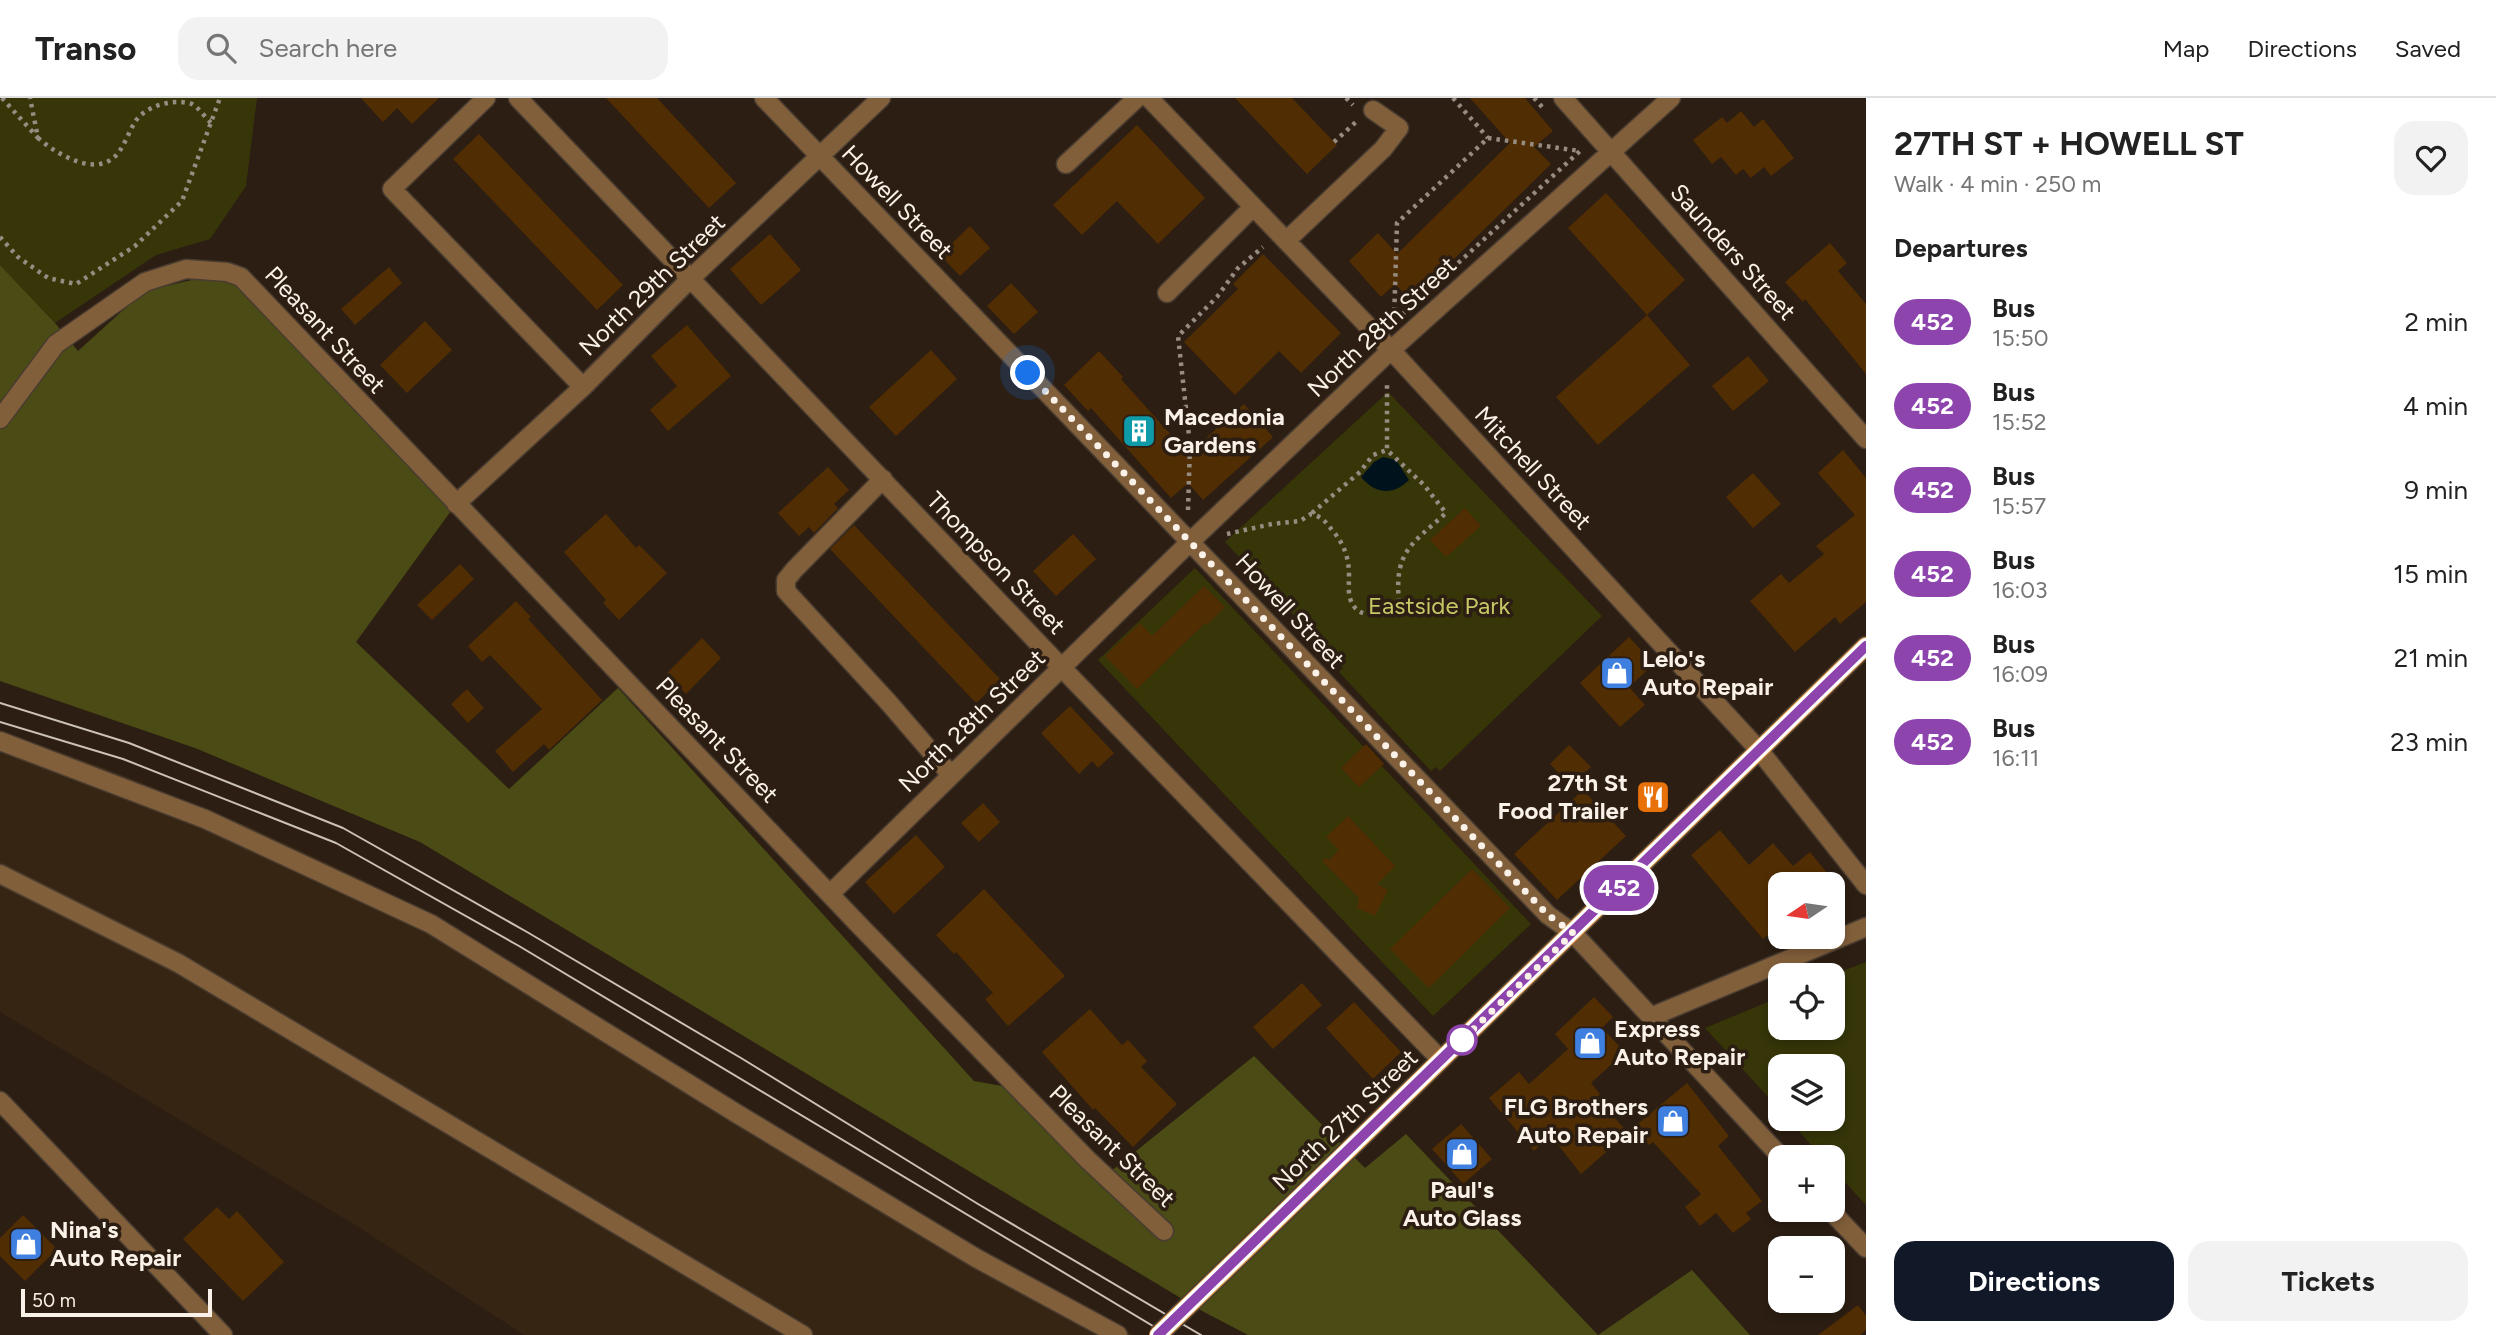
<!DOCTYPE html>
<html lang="en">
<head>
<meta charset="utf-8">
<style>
  :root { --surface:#fff; --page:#f2f2f2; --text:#222; --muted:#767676; --line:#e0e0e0; --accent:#111827 }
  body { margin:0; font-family:Figtree,sans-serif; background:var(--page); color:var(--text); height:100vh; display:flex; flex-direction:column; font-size:26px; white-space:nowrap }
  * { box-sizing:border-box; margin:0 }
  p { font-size:23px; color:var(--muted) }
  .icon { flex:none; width:38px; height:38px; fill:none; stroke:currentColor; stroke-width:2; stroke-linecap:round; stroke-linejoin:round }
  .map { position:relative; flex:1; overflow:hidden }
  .details { display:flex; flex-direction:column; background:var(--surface); width:630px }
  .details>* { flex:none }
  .badge { padding:0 14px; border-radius:23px; font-size:24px; line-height:46px }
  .needle { width:46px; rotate:257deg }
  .buttons { position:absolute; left:1768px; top:774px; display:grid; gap:14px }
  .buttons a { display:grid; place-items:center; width:77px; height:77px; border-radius:14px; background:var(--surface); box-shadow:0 4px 10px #0003; font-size:35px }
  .scale { position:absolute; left:21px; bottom:18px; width:191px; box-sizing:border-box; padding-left:7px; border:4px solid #faf1e8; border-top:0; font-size:19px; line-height:24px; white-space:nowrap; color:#faf1e8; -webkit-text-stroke:5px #2c1e12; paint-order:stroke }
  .you { position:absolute; width:35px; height:35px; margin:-18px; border:5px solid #fff; border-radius:50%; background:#1a73e8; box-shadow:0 0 0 10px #1a73e833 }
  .map>.badge { position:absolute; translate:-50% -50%; box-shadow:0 0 0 4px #fff }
  h2 { padding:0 28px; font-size:26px; line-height:63px }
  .round { display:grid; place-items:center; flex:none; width:74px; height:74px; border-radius:21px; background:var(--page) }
  .summary { display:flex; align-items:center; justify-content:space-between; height:119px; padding:0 28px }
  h1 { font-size:33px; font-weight:700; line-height:52px }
  .primary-button { display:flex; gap:14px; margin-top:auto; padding:14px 28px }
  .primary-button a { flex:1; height:80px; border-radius:21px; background:var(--accent); color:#fff; font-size:28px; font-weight:700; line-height:80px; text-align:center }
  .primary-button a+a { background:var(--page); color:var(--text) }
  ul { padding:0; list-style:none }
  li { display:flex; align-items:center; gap:21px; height:84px; padding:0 28px }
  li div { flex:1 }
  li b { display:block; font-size:26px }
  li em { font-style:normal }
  li .badge { min-width:77px; font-weight:700; text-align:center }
  header { display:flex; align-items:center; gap:42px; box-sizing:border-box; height:98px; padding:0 35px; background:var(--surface); border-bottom:2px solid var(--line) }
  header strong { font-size:33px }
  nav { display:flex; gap:38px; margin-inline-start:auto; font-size:24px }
  .search { width:490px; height:63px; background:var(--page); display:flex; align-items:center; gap:18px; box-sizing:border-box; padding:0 24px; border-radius:21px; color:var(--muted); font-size:26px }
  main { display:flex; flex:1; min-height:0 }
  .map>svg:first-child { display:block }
  .built { fill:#372513 }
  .green { fill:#363609 }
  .forest { fill:#4a4b15 }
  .water { fill:#00131d }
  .building { fill:#512d03 }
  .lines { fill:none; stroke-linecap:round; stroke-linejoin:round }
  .minor-casing { stroke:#493c30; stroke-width:21 }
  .major-casing { stroke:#493c30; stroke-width:21 }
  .path { stroke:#978c81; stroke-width:4.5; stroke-dasharray:3.5 5; stroke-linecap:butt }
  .minor { stroke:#825f3b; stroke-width:18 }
  .major { stroke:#e49c4b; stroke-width:18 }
  .tram { stroke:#cbc1b7; stroke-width:2 }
  .major-bridge-casing { stroke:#493c30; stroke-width:21; stroke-linecap:butt }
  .major-bridge { stroke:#e49c4b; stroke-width:18 }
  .line-casing { stroke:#fff; stroke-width:16 }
  .line { stroke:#8e44ad; stroke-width:10 }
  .walk { stroke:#faf1e8; stroke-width:7; stroke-dasharray:0 12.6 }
  .stop-dot { fill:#fff; stroke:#8e44ad; stroke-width:3.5 }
  .labels { text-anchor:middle; stroke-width:7; stroke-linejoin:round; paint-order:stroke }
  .street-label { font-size:24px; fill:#faf1e8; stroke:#2c1e12 }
  .poi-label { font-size:24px; font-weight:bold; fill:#faf1e8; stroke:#2c1e12; text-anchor:start }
  .park-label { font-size:24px; fill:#c6c866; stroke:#2c1e12 }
</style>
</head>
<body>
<header>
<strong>Transo</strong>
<div class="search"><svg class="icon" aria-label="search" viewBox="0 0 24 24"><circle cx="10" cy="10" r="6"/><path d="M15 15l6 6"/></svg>Search here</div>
<nav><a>Map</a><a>Directions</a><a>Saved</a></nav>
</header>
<main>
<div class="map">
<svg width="1866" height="1237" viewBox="0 0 1866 1237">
  <rect width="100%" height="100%" fill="#2c1e12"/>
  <path class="built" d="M0,633L113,673L252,730L372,786L453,831L946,1135L1056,1193L1134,1237H524L360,1130L0,914Z"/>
  <path class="green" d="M0,0H257L246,88L210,141L156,157L55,225L0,167Z
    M1388,294L1602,518L1440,673L1436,669L1431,673L1339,574L1343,570L1225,444Z
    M1195,470L1531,826L1433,918L1098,562Z
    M1866,864V1107L1832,1070V1059H1822L1787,1020H1832V968H1780V1012L1705,930L1780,899V929H1832V877Z"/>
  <path class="forest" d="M0,167L55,225L78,253L144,193L227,174L456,406L356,544L509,691L618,590L974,983L1002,988L1099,1083L1254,958L1365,1070L1406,1036L1598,1237L1692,1172L1750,1237H1248L1204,1214L420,744L195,650L0,583Z"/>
  <path class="water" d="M1383,359L1396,362L1409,382C1393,398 1375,396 1361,379L1374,364Z"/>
  <path class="building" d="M361,0H439L412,26L397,10L383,24Z
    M606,0H657L736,85L709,110Z
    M1235,0H1292L1337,47L1307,76Z
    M1470,0H1525L1553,33L1534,49L1551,66L1411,203L1395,186L1381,199L1349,163L1378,135L1397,156L1510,45Z
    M1741,13L1754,29L1763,21L1794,60L1771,78L1764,69L1751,80L1743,71L1736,77L1721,59L1712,66L1693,42L1722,19L1727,25Z
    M1137,27L1205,100L1158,146L1117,103L1082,137L1053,107Z
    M479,36L623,187L597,212L453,61Z
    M1606,95L1685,182L1647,217L1568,130Z
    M970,128L990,150L960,178L940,157Z
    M770,136L801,172L761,207L730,171Z
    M1830,145L1847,165L1838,173L1866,206V276L1805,201L1803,204L1785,184Z
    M1263,156L1341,235L1301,275L1279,253L1235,297L1184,244L1238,191L1233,186Z
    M389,169L402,185L355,227L341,211Z
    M1011,185L1038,214L1014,236L987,208Z
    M1647,217L1690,267L1598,347L1556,299Z
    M425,223L452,252L407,295L380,267Z
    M687,227L731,278L668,333L650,312L677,288L651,258Z
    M931,252L957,281L896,338L869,309Z
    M1099,253L1123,279L1121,281L1188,356L1244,306L1273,339L1203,402L1188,385L1171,400L1091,310L1088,313L1064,287Z
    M1748,258L1769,283L1733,313L1712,288Z
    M1843,352L1866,380V504L1840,526L1835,519L1795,554L1750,503L1781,476L1789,485L1824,456L1816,448L1855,417L1818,375Z
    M828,369L849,392L834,406L838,410L814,435L809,429L799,438L778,415Z
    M1753,375L1781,406L1753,430L1726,399Z
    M1465,410L1481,428L1446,459L1430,442Z
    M606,416L636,450L639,447L667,475L619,522L603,505L606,502L564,454Z
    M854,427L1001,582L976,605L830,451Z
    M1073,436L1096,461L1056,498L1033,473Z
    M460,466L474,481L432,522L417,507Z
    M1204,488L1225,509L1207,527L1205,525L1137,591L1105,558L1140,525L1152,538Z
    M516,503L531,519L528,521L602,602L549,652L544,646L513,674L495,653L542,611L490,557L482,564L468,548Z
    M1629,539L1654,566L1629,589L1645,607L1620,629L1580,585Z
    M702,540L721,560L686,596L666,576Z
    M467,591L484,610L468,625L451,606Z
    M1070,608L1114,655L1098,670L1092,663L1079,676L1041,635Z
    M1366,646L1384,666L1359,689L1341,670Z
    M1569,647L1591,669L1571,688L1550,666Z
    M1583,692L1626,738L1557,802L1514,756Z
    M983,705L1000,724L979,744L961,725Z
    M1348,718L1395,768L1377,786L1388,792L1375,818L1357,810L1359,800L1322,763L1325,760L1329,762L1339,752L1326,739Z
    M1720,732L1749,767L1773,745L1793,768L1810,754L1836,786H1780V827L1763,841L1691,757Z
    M916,737L945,769L894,816L865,784Z
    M1472,771L1510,810L1429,890L1390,851Z
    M984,791L1065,878L1008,928L985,901L993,895L956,854L954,856L936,837Z
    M1302,885L1322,907L1273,951L1253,929Z
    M1594,899L1613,919L1602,930L1625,954L1591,985L1600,996L1597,999L1628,1035L1581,1076L1551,1038L1534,1053L1489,1000L1519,974L1529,986L1568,951L1555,936Z
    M1354,904L1401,954L1373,981L1326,930Z
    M1090,911L1122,947L1128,942L1147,963L1141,969L1177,1006L1133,1049L1095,1010L1093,1012L1042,954Z
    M1687,985L1729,1038L1718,1048L1762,1103L1746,1115L1751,1121L1733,1135L1716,1115L1700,1128L1685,1109L1701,1096L1653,1044L1649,1047L1634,1029Z
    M1461,1026L1492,1061L1463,1086L1432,1051Z
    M217,1109L229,1121L237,1113L284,1164L243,1203L183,1141Z
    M23,1117L57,1151L25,1183L0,1158V1140Z
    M1858,1207L1866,1218V1232L1860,1237H1818Z"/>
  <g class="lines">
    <g class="minor-casing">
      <path id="minor" d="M486,0L392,91L583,289
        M518,0L1062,570L1441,962
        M764,0L1548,817L1573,835L1781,1059
        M1149,0L1391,252L1759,652L1866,787
        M1563,0L1866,341
        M1066,66L1137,0
        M1286,143L1383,51L1399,30L1373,12
        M1167,195L1253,109
        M0,321L56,246L145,184L186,171L227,174L241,179L861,829L1088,1062L1164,1133
        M883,381L794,472L786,482V493L889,605L951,677
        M456,406L583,289L691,180L881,0
        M0,643L205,721L431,826L739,1017L976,1160L1118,1237
        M0,776L178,865L803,1237
        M831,795L1190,444L1391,252L1671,0
        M1653,918L1866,829
        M0,1003L223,1237
        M1829,1111L1866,1150"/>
    </g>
    <g class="major-casing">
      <path id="major" d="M1222,1175L1866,548"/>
    </g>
    <path class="path" d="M2,0L38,40L30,0
      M1346,0L1353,7
      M1453,0L1488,40
      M1534,0L1543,10
      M38,40C54,54 90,77 112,61C123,53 128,35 135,24C145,8 173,0 192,6C199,10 205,19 211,25
      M1488,40L1580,53L1394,224L1397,125Z
      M1334,44L1357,23
      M0,139L18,159L48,180L76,186L135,148L182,103L220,0
      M1188,412L1190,347L1178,238L1217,199L1238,170L1263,149
      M1312,415L1360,374L1373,357L1387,352
      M1227,436L1272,426L1300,423L1311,416C1321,418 1326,424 1332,432C1344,446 1349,459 1349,478C1349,485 1348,493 1350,500C1357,525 1385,517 1399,504C1394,453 1412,446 1446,415L1424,387L1387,352V287"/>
    <use href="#minor" class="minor"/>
    <use href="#major" class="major"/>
    <path class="tram" d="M0,605L129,645L343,730L527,834L741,960L978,1106L1201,1237
      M0,624L123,661L336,745L519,848L1168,1237"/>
    <g class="major-bridge-casing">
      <path id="major-bridge" d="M1158,1237L1222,1175"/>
    </g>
    <use href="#major-bridge" class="major-bridge"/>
  </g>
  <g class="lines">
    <g class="line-casing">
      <path id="line" d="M1158,1237L1866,548"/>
    </g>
    <use href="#line" class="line"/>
    <path class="walk" d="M1028,275L1548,817L1573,835L1462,942"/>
  </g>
  <defs>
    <g id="building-square" transform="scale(1.75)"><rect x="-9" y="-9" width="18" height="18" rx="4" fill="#0f9aa8" stroke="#2c1e12"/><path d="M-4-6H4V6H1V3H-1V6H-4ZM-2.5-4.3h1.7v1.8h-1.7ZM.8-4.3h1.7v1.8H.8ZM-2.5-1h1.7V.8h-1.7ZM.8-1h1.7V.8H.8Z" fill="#fff"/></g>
    <g id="shop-square" transform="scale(1.75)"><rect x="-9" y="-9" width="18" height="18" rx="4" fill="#3f7fe0" stroke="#2c1e12"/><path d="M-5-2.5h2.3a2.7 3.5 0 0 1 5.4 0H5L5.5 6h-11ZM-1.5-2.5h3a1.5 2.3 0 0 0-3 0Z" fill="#fff"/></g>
    <g id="restaurant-square" transform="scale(1.75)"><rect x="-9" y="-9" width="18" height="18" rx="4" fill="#e8710a" stroke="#2c1e12"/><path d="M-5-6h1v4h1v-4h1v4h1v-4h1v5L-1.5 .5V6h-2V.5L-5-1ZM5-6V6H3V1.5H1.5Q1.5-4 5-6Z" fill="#fff"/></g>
  </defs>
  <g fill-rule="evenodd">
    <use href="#building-square" x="1139" y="333"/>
    <use href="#shop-square" x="1617" y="575"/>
    <use href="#restaurant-square" x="1653" y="699"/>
    <use href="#shop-square" x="1590" y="945"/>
    <use href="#shop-square" x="1673" y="1023"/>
    <use href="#shop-square" x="1462" y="1056"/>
    <use href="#shop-square" x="26" y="1146"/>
  </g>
  <circle class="stop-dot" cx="1462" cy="942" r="14"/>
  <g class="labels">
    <g class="street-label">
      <text transform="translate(897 104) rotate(46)" y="8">Howell Street</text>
      <text transform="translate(1733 154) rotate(48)" y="8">Saunders Street</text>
      <text transform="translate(652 187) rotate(-44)" y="8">North 29th Street</text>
      <text transform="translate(1382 229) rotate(-43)" y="8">North 28th Street</text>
      <text transform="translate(325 232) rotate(47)" y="8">Pleasant Street</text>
      <text transform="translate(1533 370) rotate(47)" y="8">Mitchell Street</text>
      <text transform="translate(996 465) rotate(46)" y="8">Thompson Street</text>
      <text transform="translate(1290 513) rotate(47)" y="8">Howell Street</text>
      <text transform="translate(972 623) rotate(-44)" y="8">North 28th Street</text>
      <text transform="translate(717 642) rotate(46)" y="8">Pleasant Street</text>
      <text transform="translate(1345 1022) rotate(-44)" y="8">North 27th Street</text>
      <text transform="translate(1112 1048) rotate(44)" y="8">Pleasant Street</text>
    </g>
    <g class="poi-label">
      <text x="1164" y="327">Macedonia<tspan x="1164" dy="28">Gardens</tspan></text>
      <text x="1642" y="569">Lelo's<tspan x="1642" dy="28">Auto Repair</tspan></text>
      <text x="1628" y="693" text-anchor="end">27th St<tspan x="1628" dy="28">Food Trailer</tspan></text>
      <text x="1614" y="939">Express<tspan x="1614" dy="28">Auto Repair</tspan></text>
      <text x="1648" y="1017" text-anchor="end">FLG Brothers<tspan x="1648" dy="28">Auto Repair</tspan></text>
      <text x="1462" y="1100" text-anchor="middle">Paul's<tspan x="1462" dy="28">Auto Glass</tspan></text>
      <text x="50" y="1140">Nina's<tspan x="50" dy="28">Auto Repair</tspan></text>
    </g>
    <g class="park-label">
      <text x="1439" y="516">Eastside Park</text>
    </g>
  </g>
</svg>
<div class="buttons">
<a><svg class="needle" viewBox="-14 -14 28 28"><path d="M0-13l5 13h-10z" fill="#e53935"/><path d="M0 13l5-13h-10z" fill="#767676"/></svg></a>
<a><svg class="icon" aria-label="locate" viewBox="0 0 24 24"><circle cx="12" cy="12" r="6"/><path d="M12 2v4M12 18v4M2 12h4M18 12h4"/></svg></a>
<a><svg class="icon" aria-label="layers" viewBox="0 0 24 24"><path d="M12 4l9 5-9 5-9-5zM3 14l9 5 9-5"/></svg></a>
<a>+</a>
<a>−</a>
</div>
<div class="scale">50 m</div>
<div class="you" style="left:1028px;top:275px"></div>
<b class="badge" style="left:1619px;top:790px;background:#8e44ad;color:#fff">452</b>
</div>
<section class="details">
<div class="summary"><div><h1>27TH ST + HOWELL ST</h1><p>Walk · 4 min · 250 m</p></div><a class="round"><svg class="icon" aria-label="heart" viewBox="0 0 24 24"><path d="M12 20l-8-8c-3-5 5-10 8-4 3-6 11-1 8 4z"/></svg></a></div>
<h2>Departures</h2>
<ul>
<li><span class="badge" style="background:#8e44ad;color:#fff">452</span><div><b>Bus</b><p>15:50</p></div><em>2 min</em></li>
<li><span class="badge" style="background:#8e44ad;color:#fff">452</span><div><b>Bus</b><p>15:52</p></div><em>4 min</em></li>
<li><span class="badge" style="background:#8e44ad;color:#fff">452</span><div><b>Bus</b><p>15:57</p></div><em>9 min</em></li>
<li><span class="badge" style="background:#8e44ad;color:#fff">452</span><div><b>Bus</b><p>16:03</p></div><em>15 min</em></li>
<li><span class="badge" style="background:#8e44ad;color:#fff">452</span><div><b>Bus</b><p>16:09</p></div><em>21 min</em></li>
<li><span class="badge" style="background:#8e44ad;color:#fff">452</span><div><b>Bus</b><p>16:11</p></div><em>23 min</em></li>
</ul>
<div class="primary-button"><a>Directions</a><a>Tickets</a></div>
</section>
</main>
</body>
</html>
